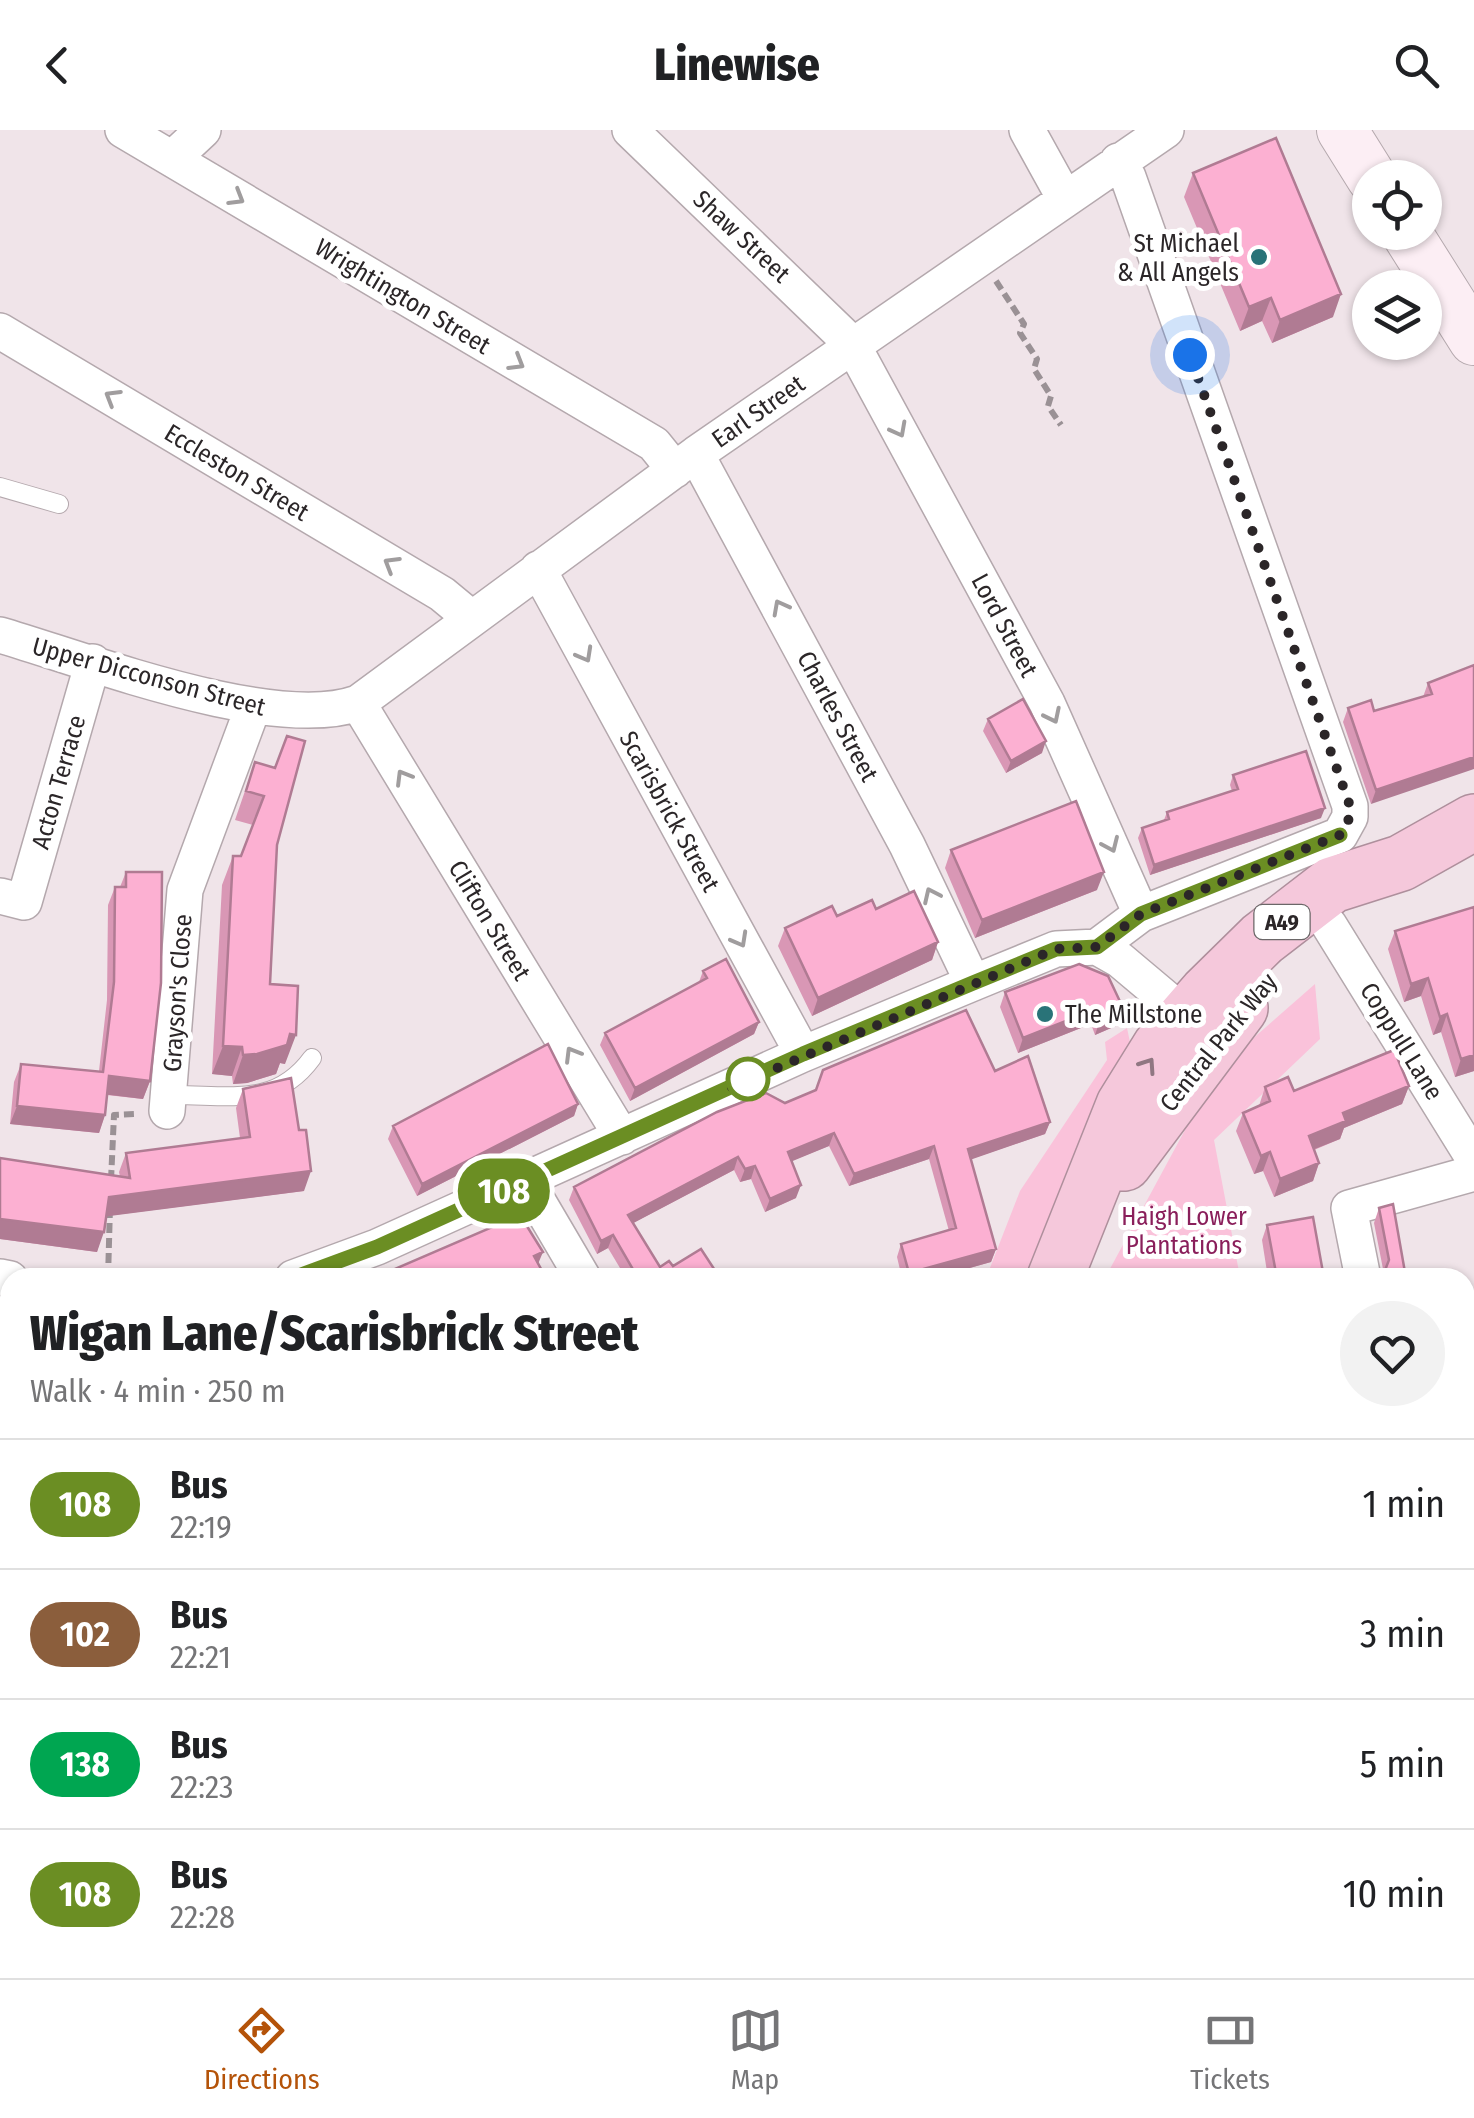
<!DOCTYPE html>
<html lang="en">
<head>
<meta charset="utf-8">
<style>
  :root { --surface:#fff; --page:#f2f2f2; --text:#202124; --muted:#757577; --line:#e0e0e0; --accent:#b45309 }
  body { margin:0; font-family:"Fira Sans Condensed",sans-serif; background:var(--page); color:var(--text); height:100vh; display:flex; flex-direction:column; font-size:38px; white-space:nowrap }
  * { box-sizing:border-box; margin:0 }
  p { font-size:32px; color:var(--muted) }
  .icon { flex:none; width:55px; height:55px; fill:none; stroke:currentColor; stroke-width:2; stroke-linecap:round; stroke-linejoin:round }
  .map { position:relative; flex:1; overflow:hidden }
  .drawer { position:absolute; left:0px; top:1138px; width:1475px; height:712px; display:flex; flex-direction:column; background:var(--surface); border-radius:30px 30px 0 0; box-shadow:0 2px 8px #0004 }
  .drawer>* { flex:none }
  .badge { padding:0 20px; border-radius:32px; font-size:35px; line-height:65px }
  .tools { position:absolute; left:1352px; top:30px; display:grid; gap:20px }
  .tools a { display:grid; place-items:center; width:90px; height:90px; border-radius:50%; background:var(--surface); box-shadow:0 2px 8px #0004; font-size:50px }
  .you { position:absolute; width:50px; height:50px; margin:-25px; border:8px solid #fff; border-radius:50%; background:#1a73e8; box-shadow:0 0 0 15px #1a73e833 }
  .map>.badge { position:absolute; translate:-50% -50%; box-shadow:0 0 0 5px #fff }
  .round { display:grid; place-items:center; flex:none; width:105px; height:105px; border-radius:52px; background:var(--page) }
  .head { display:flex; align-items:center; justify-content:space-between; height:170px; padding:0 30px }
  h1 { font-size:48px; font-weight:800; line-height:75px }
  ul { padding:0; list-style:none }
  li { display:flex; align-items:center; gap:30px; height:130px; padding:0 30px; border-top:2px solid var(--line) }
  li div { flex:1 }
  li b { display:block; font-size:38px }
  li em { font-style:normal }
  li .badge { min-width:110px; font-weight:700; text-align:center }
  header { display:flex; justify-content:space-between; align-items:center; height:130px; padding:0 30px; background:var(--surface); font-size:45px; font-weight:800 }
  .menu { display:flex; justify-content:space-around; align-items:center; height:140px; border-top:2px solid var(--line); background:var(--surface); font-size:28px; color:var(--muted) }
  .menu a { display:grid; justify-items:center; gap:5px }
  .menu .active { color:var(--accent) }
  .map>svg:first-child { display:block }
  .green { fill:#fac2da }
  .water { fill:#e085b0 }
  .lines { fill:none; stroke-linecap:round; stroke-linejoin:round }
  .lane-casing { stroke:#b4a8ad; stroke-width:20 }
  .street-casing { stroke:#b4a8ad; stroke-width:38 }
  .secondary-casing { stroke:#b4a8ad; stroke-width:52 }
  .highway-casing { stroke:#ae8f9c; stroke-width:58 }
  .path { stroke:#9a9195; stroke-width:6; stroke-dasharray:10 5; stroke-linecap:butt }
  .lane { stroke:#fff; stroke-width:18 }
  .street { stroke:#fff; stroke-width:35 }
  .secondary { stroke:#fceef4; stroke-width:50 }
  .highway { stroke:#f5c8db; stroke-width:55 }
  .wall { fill:#d997b5 }
  .shaded-wall { fill:#b07b93 }
  .building { fill:#fcb0d2; stroke:#b07b93; stroke-width:2.5 }
  .oneway { stroke:#a09d9e }
  .oneway2 { stroke:#907782 }
  .line-casing { stroke:#fff; stroke-width:22 }
  .line { stroke:#6b8e23; stroke-width:15 }
  .walk { stroke:#2b2628; stroke-width:10; stroke-dasharray:0 18 }
  .poi-dot { fill:#297378; stroke:#fff; stroke-width:4 }
  .stop-dot { fill:#fff; stroke:#6b8e23; stroke-width:5 }
  .labels { text-anchor:middle; stroke-width:10; stroke-linejoin:round; paint-order:stroke }
  .shield { fill:#fff; stroke:#6b6768; stroke-width:2.5 }
  .shield-label { font-size:22px; font-weight:bold; fill:#2b2628 }
  .street-label { font-size:25px; fill:#2b2628; stroke:#fff }
  .poi-label { font-size:25px; fill:#2b2628; stroke:#fff; text-anchor:end }
  .park-label { font-size:25px; fill:#8a1f5b; stroke:#fff }
</style>
</head>
<body>
<header><svg class="icon" aria-label="back" viewBox="0 0 24 24"><path d="M15 5l-7 7 7 7"/></svg>Linewise<svg class="icon" aria-label="search" viewBox="0 0 24 24"><circle cx="10" cy="10" r="6"/><path d="M15 15l6 6"/></svg></header>
<div class="map">
<svg width="1474" height="1848" viewBox="0 0 1474 1848">
  <rect width="100%" height="100%" fill="#f0e4e9"/>
  <path class="green" d="M1315,854L1320,909L1214,1010L1240,1147L1105,1148L1218,939Z
    M1127,898L1134,931L1037,1147L986,1148L1020,1061L1107,930L1105,912Z
    M1474,1555V1848H797L802,1840H1465V1559Z
    M638,1840H737L732,1848H633Z"/>
  <path class="water" d="M1047,1840H1450L1474,1841V1848H1034Z"/>
  <g class="lines">
    <g class="lane-casing">
      <path id="lane" d="M0,357L59,374
        M170,965C227,964 275,979 312,928
        M0,1246L10,1247
        M0,1632H10
        M596,1848L600,1840"/>
    </g>
    <g class="street-casing">
      <path id="street" d="M123,0L654,314L675,340
        M630,0L852,214L1047,573L1141,784
        M1027,0L1064,67
        M172,29L203,0
        M0,201L442,464L471,488
        M696,324L907,715L973,853
        M538,439L803,924
        M0,505C89,531 274,603 358,573L696,324L1166,0
        M358,573L622,1007
        M0,766L24,772L93,532
        M1329,795L1474,1029
        M1097,817L1120,830L1202,899
        M167,981L185,760L253,577
        M526,1051L583,1148
        M0,1147L10,1149
        M293,1148L377,1117L803,924L973,853L1056,819L1097,817L1141,784L1340,705L1350,687V676L1128,47L1118,31
        M1363,1148L1349,1078L1474,1043"/>
    </g>
    <g class="secondary-casing">
      <path id="secondary" d="M1342,0L1372,48
        M1406,102L1474,210"/>
    </g>
    <g class="highway-casing">
      <path id="highway" d="M1124,1033L1240,878
        M1055,1148L1124,975L1160,917L1207,863L1262,809L1332,755L1401,733L1474,692
        M758,1848L763,1840"/>
    </g>
    <path class="path" d="M996,151L1024,194L1020,203L1037,229L1034,239L1051,266L1048,276L1061,295
      M111,1050L114,985L136,984
      M108,1148L110,1077
      M1465,1668L1474,1665
      M1465,1816H1474
      M939,1848L940,1840
      M1009,1848L1021,1840"/>
    <use href="#lane" class="lane"/>
    <use href="#street" class="street"/>
    <use href="#secondary" class="secondary"/>
    <use href="#highway" class="highway"/>
  </g>
  <path class="wall" d="M1193,43L1333,187L1272,213L1262,191L1240,201L1184,67Z
    M1474,535L1371,674L1343,592L1348,578L1374,581L1423,567L1428,553Z
    M988,589L1042,623L1006,643L983,601Z
    M255,632L277,715L270,854L285,934L280,933L276,944L247,953L233,954L232,946L212,944L222,755L233,726H241L253,695L235,690Z
    M1233,645L1321,688L1150,745L1138,708L1142,698L1164,690L1167,682L1232,661L1230,655Z
    M951,720L1097,760L975,808L945,738Z
    M126,742L150,951L143,969L107,965L105,985L99,1003L10,994L14,952L21,934L99,941L107,870L108,775L115,757H120Z
    M1474,777V941L1455,947L1441,902L1433,905L1421,866L1404,872L1388,819L1395,801Z
    M876,779L938,812L932,830L812,886L778,816L785,798Z
    M703,841L759,892L754,904L630,971L600,915L605,903L699,852Z
    M1005,862L1124,880L1118,895L1095,905L1091,894L1018,923L1000,877Z
    M995,941L1050,992L1045,1004L971,1029L996,1119L991,1132L934,1148H902L897,1127L901,1114L949,1101L929,1029L849,1056L829,1016L791,1031L796,1068L765,1082L751,1049L740,1052L734,1040L633,1093L660,1137L673,1136L720,1148H626L608,1118L597,1124L569,1070L574,1057L785,973Z
    M1409,956L1402,974L1344,998L1340,1009L1314,1020L1319,1033L1313,1051L1274,1067L1263,1041L1254,1044L1236,1001L1243,983L1259,976L1265,957L1294,961Z
    M243,959L304,1061L106,1086L97,1122L0,1109V1028L120,1047L119,1042L126,1023L240,1008L236,978Z
    M578,974L574,986L417,1066L388,1009L393,996Z
    M1379,1078L1406,1148L1384,1144L1374,1093Z
    M1267,1095L1324,1148H1268L1262,1110Z
    M10,1269V1470H0V1353L3,1287Z
    M114,1840H536L537,1848H114Z"/>
  <path class="shaded-wall" d="M1341,164L1333,187L1272,213L1280,190Z
    M1271,168L1262,191L1240,201L1249,177Z
    M1046,611L1042,623L1006,643L1011,631Z
    M1474,627V639L1371,674L1376,660Z
    M1325,678L1321,688L1150,745L1154,735Z
    M1104,742L1097,760L975,808L982,790Z
    M938,812L932,830L812,886L818,868Z
    M1428,848L1421,866L1404,872L1411,854Z
    M1096,879L1091,894L1018,923L1023,908Z
    M1124,880L1118,895L1095,905L1100,890Z
    M1447,884L1441,902L1433,905L1440,887Z
    M759,892L754,904L630,971L635,958Z
    M290,904L296,905L285,934L280,933L276,944L247,953L233,954L243,925Z
    M223,916L242,917L232,946L212,944Z
    M1474,925V941L1455,947L1461,929Z
    M109,946L150,951L143,969L102,964Z
    M1409,956L1402,974L1344,998L1340,1009L1302,1024L1309,1006L1343,983Z
    M578,974L574,986L417,1066L422,1054Z
    M17,976L105,985L99,1003L10,994Z
    M1050,992L1045,1004L964,1032L968,1019Z
    M834,1003L829,1016L783,1035L788,1022Z
    M934,1016L929,1029L849,1056L854,1044Z
    M1270,1022L1263,1041L1254,1044L1261,1026Z
    M738,1027L734,1040L624,1098L628,1085Z
    M1319,1033L1313,1051L1274,1067L1280,1049Z
    M755,1036L751,1049L740,1052L745,1039Z
    M311,1041L304,1061L102,1087L109,1067Z
    M801,1055L796,1068L765,1082L770,1069Z
    M0,1089L104,1102L97,1122L0,1109Z
    M613,1105L608,1118L597,1124L601,1111Z
    M996,1119L991,1132L934,1148H907L909,1143Z
    M543,1122L538,1134L534,1126Z
    M2,1435H7L0,1453V1440Z
    M7,1452H10V1470H0Z"/>
  <path class="building" d="M1276,8L1341,164L1280,190L1271,168L1249,177L1193,43Z
    M1474,535V627L1376,660L1348,578L1371,570L1374,581L1432,564L1428,553Z
    M1023,569L1046,611L1011,631L988,589Z
    M287,606L305,611L277,715L270,854L298,856L296,905L290,904L287,915L257,924L243,925L242,917L223,916L233,726H241L264,666L246,661L255,632L275,638Z
    M1306,621L1325,678L1154,735L1142,698L1169,689L1167,682L1238,659L1233,645Z
    M1076,671L1104,742L982,790L951,720Z
    M126,742H162L161,853L150,951L109,946L105,985L17,976L21,934L103,942L114,852L115,757H126Z
    M914,761L938,812L818,868L785,798L832,776L837,786L872,770L876,779Z
    M1474,777V925L1461,929L1447,884L1440,887L1428,848L1411,854L1395,801Z
    M726,829L759,892L635,958L605,903L707,848L703,841Z
    M1079,834L1108,846L1124,880L1100,890L1096,879L1023,908L1005,862Z
    M966,880L995,941L1028,926L1050,992L968,1019L996,1119L909,1143L901,1114L956,1098L934,1016L854,1044L834,1003L788,1022L801,1055L770,1069L755,1036L745,1039L738,1027L628,1085L660,1137L669,1131L673,1136L701,1119L720,1148H638L613,1105L601,1111L574,1057L717,982L766,963L785,973L816,960L823,940Z
    M548,914L578,974L422,1054L393,996Z
    M1394,920L1409,956L1343,983L1346,991L1309,1006L1319,1033L1280,1049L1270,1022L1261,1026L1243,983L1270,971L1265,957L1288,947L1294,961Z
    M291,948L299,1000H306L311,1041L109,1067L104,1102L0,1089V1028L130,1048L126,1023L250,1007L243,959Z
    M1393,1074L1406,1148H1382L1389,1130L1379,1078Z
    M520,1085L543,1122L534,1126L546,1148H374Z
    M1313,1087L1324,1148H1277L1267,1095Z
    M10,1269V1452H7V1435H2Z
    M122,1840H536L537,1848H122Z"/>
  <defs><path id="oneway-chevron" d="M-2-3.5L2.5 0L-2 3.5" fill="none" stroke-width="1.6" stroke-linecap="round" stroke-linejoin="round" transform="scale(2.5)"/></defs>
  <g class="oneway">
    <use href="#oneway-chevron" transform="translate(237 68) rotate(31)"/>
    <use href="#oneway-chevron" transform="translate(517 233) rotate(31)"/>
    <use href="#oneway-chevron" transform="translate(112 267) rotate(-149)"/>
    <use href="#oneway-chevron" transform="translate(899 300) rotate(62)"/>
    <use href="#oneway-chevron" transform="translate(391 434) rotate(-149)"/>
    <use href="#oneway-chevron" transform="translate(780 477) rotate(-118)"/>
    <use href="#oneway-chevron" transform="translate(585 525) rotate(61)"/>
    <use href="#oneway-chevron" transform="translate(1053 586) rotate(64)"/>
    <use href="#oneway-chevron" transform="translate(403 647) rotate(-121)"/>
    <use href="#oneway-chevron" transform="translate(1111 715) rotate(66)"/>
    <use href="#oneway-chevron" transform="translate(931 765) rotate(-115)"/>
    <use href="#oneway-chevron" transform="translate(740 810) rotate(61)"/>
    <use href="#oneway-chevron" transform="translate(572 924) rotate(-121)"/>
  </g>
  <use class="oneway2" href="#oneway-chevron" transform="translate(1148 935) rotate(-56)"/>
  <g class="lines">
    <g class="line-casing">
      <path id="line" d="M293,1148L377,1117L803,924L973,853L1056,819L1097,817L1141,784L1340,705"/>
    </g>
    <use href="#line" class="line"/>
    <path class="walk" d="M748,949L730,958L1056,819L1097,817L1141,784L1340,705L1350,687V676L1190,225"/>
  </g>
  <g class="poi-dot">
    <circle cx="1259" cy="127" r="10"/>
    <circle cx="1045" cy="884" r="10"/>
  </g>
  <circle class="stop-dot" cx="748" cy="949" r="20"/>
  <g class="labels">
    <rect class="shield" x="1254.5" y="775" width="55" height="34" rx="8"/>
    <g class="shield-label">
      <text x="1282" y="800">A49</text>
    </g>
    <g class="street-label">
      <text transform="translate(742 106) rotate(43)" y="9">Shaw Street</text>
      <text transform="translate(403 166) rotate(31)" y="9">Wrightington Street</text>
      <text transform="translate(758 281) rotate(-35)" y="9">Earl Street</text>
      <text transform="translate(237 342) rotate(31)" y="9">Eccleston Street</text>
      <text transform="translate(1005 495) rotate(62)" y="9">Lord Street</text>
      <text transform="translate(149 546) rotate(15)" y="9">Upper Dicconson Street</text>
      <text transform="translate(838 586) rotate(62)" y="9">Charles Street</text>
      <text transform="translate(58 652) rotate(-74)" y="9">Acton Terrace</text>
      <text transform="translate(670 681) rotate(61)" y="9">Scarisbrick Street</text>
      <text transform="translate(490 790) rotate(59)" y="9">Clifton Street</text>
      <text transform="translate(177 863) rotate(-86)" y="9">Grayson's Close</text>
      <text transform="translate(1402 911) rotate(58)" y="9">Coppull Lane</text>
      <text transform="translate(1218 912) rotate(-51)" y="9">Central Park Way</text>
    </g>
    <g class="poi-label">
      <text x="1239" y="122">St Michael<tspan x="1239" dy="29">&amp; All Angels</tspan></text>
      <text x="1065" y="893" text-anchor="start">The Millstone</text>
    </g>
    <g class="park-label">
      <text x="1184" y="1095">Haigh Lower<tspan x="1184" dy="29">Plantations</tspan></text>
    </g>
  </g>
</svg>
<div class="tools">
<a><svg class="icon" aria-label="locate" viewBox="0 0 24 24"><circle cx="12" cy="12" r="6"/><path d="M12 2v4M12 18v4M2 12h4M18 12h4"/></svg></a>
<a><svg class="icon" aria-label="layers" viewBox="0 0 24 24"><path d="M12 4l9 5-9 5-9-5zM3 14l9 5 9-5"/></svg></a>
</div>
<div class="you" style="left:1190px;top:225px"></div>
<b class="badge" style="left:504px;top:1061px;background:#6b8e23;color:#fff">108</b>
<section class="drawer">
<div class="head"><div><h1>Wigan Lane/Scarisbrick Street</h1><p>Walk · 4 min · 250 m</p></div><a class="round"><svg class="icon" aria-label="heart" viewBox="0 0 24 24"><path d="M12 20l-8-8c-3-5 5-10 8-4 3-6 11-1 8 4z"/></svg></a></div>
<ul>
<li><span class="badge" style="background:#6b8e23;color:#fff">108</span><div><b>Bus</b><p>22:19</p></div><em>1 min</em></li>
<li><span class="badge" style="background:#8b5e3c;color:#fff">102</span><div><b>Bus</b><p>22:21</p></div><em>3 min</em></li>
<li><span class="badge" style="background:#00a651;color:#fff">138</span><div><b>Bus</b><p>22:23</p></div><em>5 min</em></li>
<li><span class="badge" style="background:#6b8e23;color:#fff">108</span><div><b>Bus</b><p>22:28</p></div><em>10 min</em></li>
</ul>
</section>
</div>
<nav class="menu">
<a class="active"><svg class="icon" aria-label="directions" viewBox="0 0 24 24"><path d="M12 3l9 9-9 9-9-9zM9 14v-3h6M13 9l2 2-2 2"/></svg>Directions</a>
<a><svg class="icon" aria-label="map" viewBox="0 0 24 24"><path d="M3 6l6-2 6 2 6-2v14l-6 2-6-2-6 2zM9 4v14M15 6v14"/></svg>Map</a>
<a><svg class="icon" aria-label="tickets" viewBox="0 0 24 24"><path d="M3 7h18v10H3zM15 7v10"/></svg>Tickets</a>
</nav>
</body>
</html>
